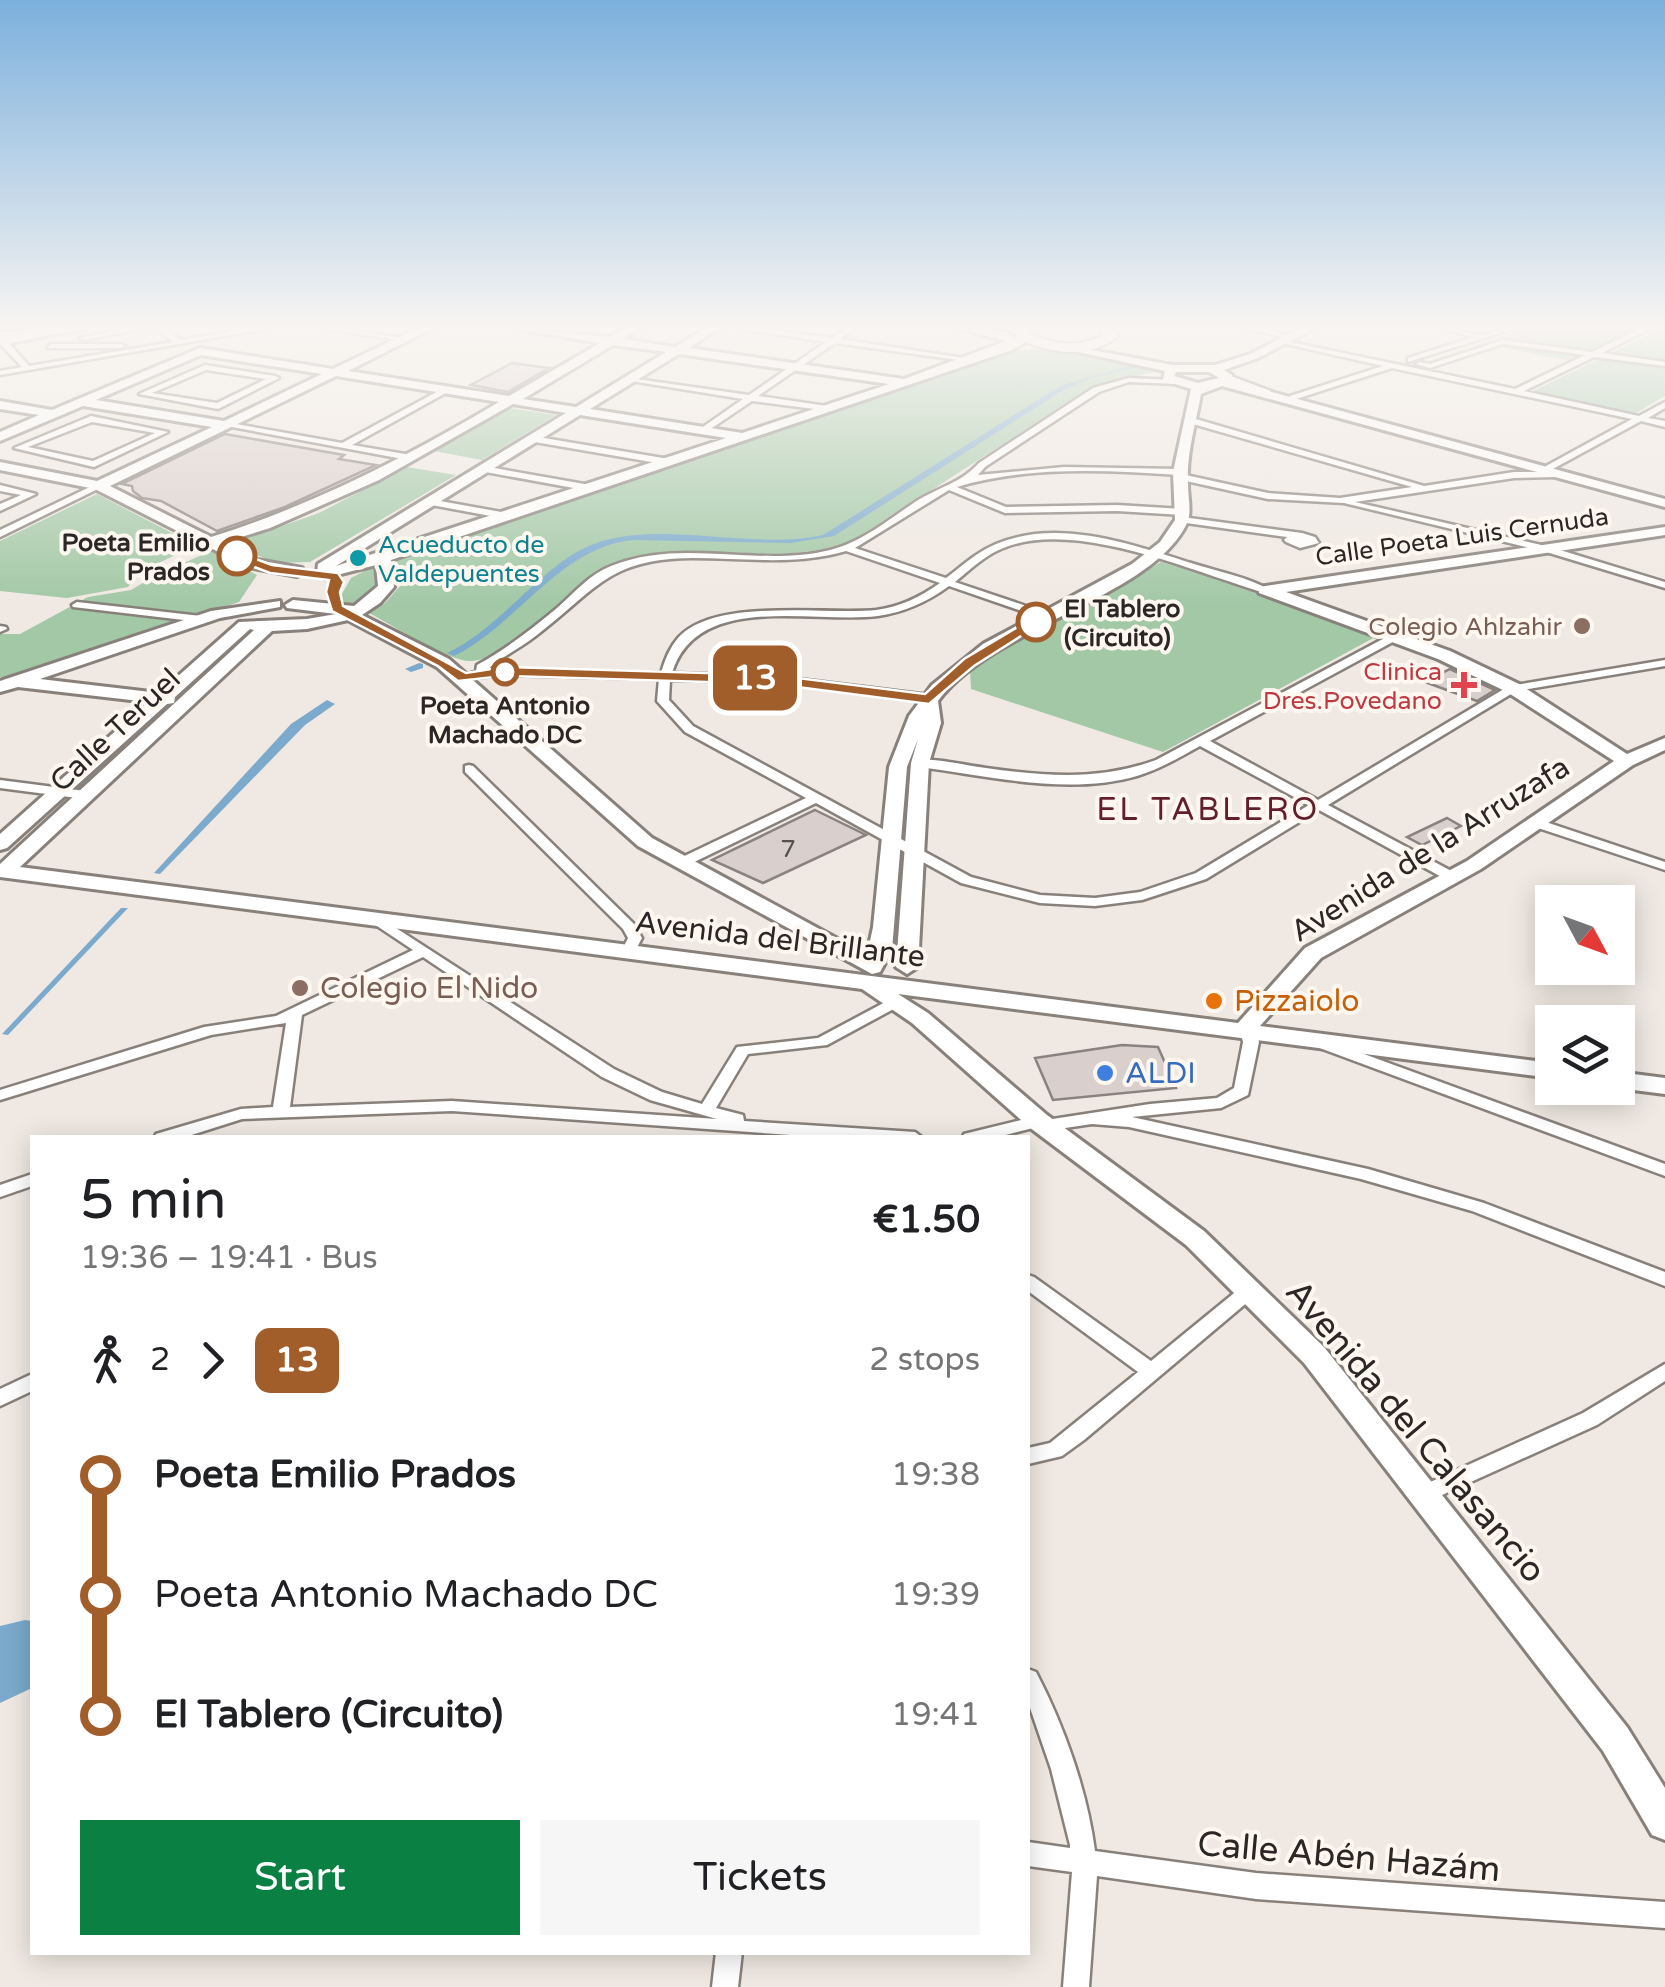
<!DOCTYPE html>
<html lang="en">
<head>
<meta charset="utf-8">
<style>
  :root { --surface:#fff; --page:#f6f6f6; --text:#202124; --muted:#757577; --accent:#0b8043 }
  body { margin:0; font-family:"Varela Round",sans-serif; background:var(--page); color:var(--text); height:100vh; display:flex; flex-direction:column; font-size:38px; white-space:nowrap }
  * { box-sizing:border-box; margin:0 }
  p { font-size:32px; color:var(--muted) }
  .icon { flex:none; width:55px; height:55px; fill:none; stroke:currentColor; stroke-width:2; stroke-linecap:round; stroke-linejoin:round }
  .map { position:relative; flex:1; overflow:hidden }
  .details { position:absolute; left:30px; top:1135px; width:1000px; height:820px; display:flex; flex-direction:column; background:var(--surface); border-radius:0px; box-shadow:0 5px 25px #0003 }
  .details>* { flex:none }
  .badge { padding:0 20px; border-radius:15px; font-size:35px; line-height:65px }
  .needle { width:65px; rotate:131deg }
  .tools { position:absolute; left:1535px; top:885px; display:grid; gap:20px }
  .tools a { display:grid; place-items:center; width:100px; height:100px; border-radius:0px; background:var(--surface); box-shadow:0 5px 25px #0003; font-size:50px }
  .map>.badge { position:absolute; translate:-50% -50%; box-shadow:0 0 0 5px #fff }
  .legs { display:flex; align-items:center; gap:15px; height:110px; padding:0 50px; font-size:32px }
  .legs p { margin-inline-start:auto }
  .headline { display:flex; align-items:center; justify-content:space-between; height:170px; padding:0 50px }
  h1 { font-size:55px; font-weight:600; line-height:75px }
  .button { display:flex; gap:20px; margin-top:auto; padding:20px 50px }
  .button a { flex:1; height:115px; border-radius:0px; background:var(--accent); color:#fff; font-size:40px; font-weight:600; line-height:115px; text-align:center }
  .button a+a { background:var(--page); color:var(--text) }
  ul { padding:0 50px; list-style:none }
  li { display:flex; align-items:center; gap:35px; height:120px; font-size:38px }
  li i { display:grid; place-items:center; width:15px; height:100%; margin:0 12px; background:currentColor }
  li i::after { content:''; width:25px; height:25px; margin:-12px; border:8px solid; border-radius:50%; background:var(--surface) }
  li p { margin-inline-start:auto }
  li:first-child i { background:linear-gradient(#0000 50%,currentColor 0) }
  li:last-child i { background:linear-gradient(currentColor 50%,#0000 0) }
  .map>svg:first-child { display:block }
  .green { fill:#a2c8a6 }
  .water { fill:#7baacc }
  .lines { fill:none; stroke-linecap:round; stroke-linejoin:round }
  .canal { fill:#7baacc; fill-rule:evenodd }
  .building { fill:#d9cfcd; stroke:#8b8280; stroke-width:2.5 }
  .street-casing { stroke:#88817b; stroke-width:5 }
  .secondary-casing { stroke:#88817b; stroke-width:6 }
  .primary-casing { stroke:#88817b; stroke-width:5 }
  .highway-casing { stroke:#88817b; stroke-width:4 }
  .street { fill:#fff; fill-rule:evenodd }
  .secondary { fill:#fff; fill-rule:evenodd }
  .primary { fill:#fff; fill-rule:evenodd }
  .highway { fill:#fff; fill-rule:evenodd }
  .line-1 { fill:#a25e2a; stroke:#fff; stroke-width:2.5 }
  .stop-1-dot { fill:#fff; stroke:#a25e2a; stroke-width:5 }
  .culture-dot { fill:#0f9aa8; stroke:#fef7f0; stroke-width:4 }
  .education-dot { fill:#8d6e63; stroke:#fef7f0; stroke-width:4 }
  .health-dot { fill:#e0444e; stroke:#fef7f0; stroke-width:4 }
  .food-dot { fill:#e8710a; stroke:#fef7f0; stroke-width:4 }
  .shop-dot { fill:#3f7fe0; stroke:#fef7f0; stroke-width:4 }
  .labels { text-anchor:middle; stroke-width:8; stroke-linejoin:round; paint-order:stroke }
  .far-street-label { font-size:25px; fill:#2a2725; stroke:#fef7f0 }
  .far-stop-label { font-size:25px; font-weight:bold; fill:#2a2725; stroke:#fef7f0; text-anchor:end }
  .far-culture-label { font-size:25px; fill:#0d838f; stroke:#fef7f0; text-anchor:start }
  .far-education-label { font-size:25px; fill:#785e54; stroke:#fef7f0; text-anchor:end }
  .far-health-label { font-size:25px; fill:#be3a42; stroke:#fef7f0; text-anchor:end }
  .number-label { font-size:25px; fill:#56514f }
  .street-label { font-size:30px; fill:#2a2725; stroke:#fef7f0 }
  .education-label { font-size:30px; fill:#785e54; stroke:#fef7f0; text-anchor:start }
  .food-label { font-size:30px; fill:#c56008; stroke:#fef7f0; text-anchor:start }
  .shop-label { font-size:30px; fill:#366cbe; stroke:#fef7f0; text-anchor:start }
  .neighbourhood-label { font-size:32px; letter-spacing:2.5px; fill:#641e2b; stroke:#fef7f0 }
  .near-street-label { font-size:35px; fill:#2a2725; stroke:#fef7f0 }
</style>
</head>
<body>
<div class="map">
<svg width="1665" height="1987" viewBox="0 0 1665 1987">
  <rect width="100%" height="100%" fill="#f0e9e3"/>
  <path class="green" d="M1530,328H1637L1570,361L1495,346L1426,369L1413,366Z
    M1660,329L1665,330V396L1636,413L1533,391Z
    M1032,349L1087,353L1154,372L1091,387L856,539C779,572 692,534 615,564C564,583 525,656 472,661C450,663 391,624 369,613L385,603L401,585L394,559L994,355Z
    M509,408L556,415L482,460L434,451Z
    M407,467L456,475L310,562L273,563L233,543L319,513Z
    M97,494L195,545L141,572L128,587L67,598L0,591V541Z
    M213,550L257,575L239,602L12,678L0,677V634H20L88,597L131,590L148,580L159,581L186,562Z
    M1161,562L1262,592L1379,635L1163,752L971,689L970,671L997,651Z
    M376,565L382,583L353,608L344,607L339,599L351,578Z"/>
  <path class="water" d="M1133,365L1141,367L1091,378L1062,391L834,536L791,543L633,540C560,547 517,625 454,656L447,653C502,628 542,563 594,544C660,519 752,551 823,535L1062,385Z
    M327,700L335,704L305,725L160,874L154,873L291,724Z
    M121,908H128L8,1035L2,1034Z
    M25,1620L32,1621V1688L0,1703V1626Z"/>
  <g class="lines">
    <path class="canal" d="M419,663L423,664V668L411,672L405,669Z"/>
  </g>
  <path class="building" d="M512,363L549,368L508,392L471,385Z
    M225,434L344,455L339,459L376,465L285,507L217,531L161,501L142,498L133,491L132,486L122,484Z
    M1450,669L1495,690L1477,701L1425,682Z
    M815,810L866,835L763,883L712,860Z
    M1447,818L1461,826L1422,845L1407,837Z
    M1122,1045L1158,1047L1176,1088L1053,1100L1035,1058Z"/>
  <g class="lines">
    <g class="street-casing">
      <path id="street" d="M130,328H147L83,340L79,338Z
        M156,328H165L181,340L254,328H271L0,375V371L22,367L1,345V341H7L29,366L173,342Z
        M321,328H340L408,339L404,341Z
        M736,328H755L832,338L847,328H856L840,339L977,360L973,362L835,343L758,396L827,406L830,407V411L752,401L703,434L699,431L700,429L743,399L625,380L629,378L749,395L826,342Z
        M1244,328H1258L1295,337L1291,339Z
        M1441,328C1455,328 1469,335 1482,335C1493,334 1503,328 1515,328L1408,362V358L1474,337Z
        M1641,328H1651L1602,353L1665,362V366L1594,357L1524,391L1639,416L1665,402V408L1648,418L1665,421V427L1641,421L1549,471L1544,468L1546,466L1632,419L1392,368L1293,400H1290V396L1383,366L1277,342L1281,340L1515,389L1585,355L1503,344L1430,368L1416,364L1420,362L1430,364L1503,340L1592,352Z
        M45,330L48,334L0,336V332Z
        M50,344H121L125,346L121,348H47Z
        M205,365L275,376L279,378L218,409L139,394ZM206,370L266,379L217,403L152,393Z
        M1225,376H1231L1271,391L1267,393L1225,380Z
        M1129,378L1175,380L1179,382L1175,384L1129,382L1099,392L985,467L978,475L1064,467L1180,469L1185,472L1181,474L1268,493L1340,498L1412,487L1186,422L1185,420L1189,417L1424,486L1514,472H1552L1557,475L1555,477L1514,478L1355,502L1550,547L1665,582V588L1543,551L1344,503L1268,499L1177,479L1175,477L1178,475C1106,470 1026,466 957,487L1006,507L1117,505L1183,509L1188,512L1183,515L1117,511L1005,513L949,490L855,548L946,578C962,566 977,552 996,544C1058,518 1131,544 1191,563C1216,571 1248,577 1270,590L1261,592C1192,571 1077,520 1006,547C986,554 971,569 955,582L1050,614V618H1042L949,586C927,602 905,612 878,616C814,624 697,591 672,673L774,676L929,695L935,699L933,701L774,682L670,680L669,700L693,726L971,877L1040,895L1095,898L1140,892L1196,873L1309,805L1200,746C1180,757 1160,769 1137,776C1067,796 990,776 920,767L916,766V760C938,758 963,765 986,768C1044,776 1099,781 1156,760L1394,633H1402V637L1210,741L1318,800L1509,686L1665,660V666L1516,691L1328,805L1457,874L1459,877L1457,880H1447L1319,810L1206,879L1142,900L1095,906L1040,903L961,883L816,803L686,866H676L674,863L676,860L806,798L685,732L657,701L659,679L504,675L472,678L466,675L476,671L477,665C506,649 532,629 557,608C574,593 590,574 611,566C682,537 758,568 830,550C862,542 888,520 915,502C939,487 961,483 979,463L1093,388ZM846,551L940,583C920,597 900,607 876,610C824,615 715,597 678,638C670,647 664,662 661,673L487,670C500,658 522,647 537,635C597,589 608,559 692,558C744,558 795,566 846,551Z
        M444,388L451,390L352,445L411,455L412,457L408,460L221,425L225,422L342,443Z
        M91,416L168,432L94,467L14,448ZM92,422L155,433L93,461L28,447Z
        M532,436L669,459L674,462L669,465L529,441V437Z
        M483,466L590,485L595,488L590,491L480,471V467Z
        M96,484L104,486L0,537V530Z
        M0,485L36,494L0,511V504L21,495L0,491Z
        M429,499L507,513L512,516L507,519L426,504V500Z
        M1182,517L1302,533L1315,537L1319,543L1300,548L1286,542L1284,540L1287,537L1179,522L1177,520Z
        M77,602L201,616L206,619L201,622L73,607L72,605Z
        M0,626L6,627L7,629L0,632Z
        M469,765L473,766L634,924L642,938L633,955L628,956L621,952L628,938L623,929L465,772V766Z
        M0,780L85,791L91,795L85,799L0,788Z
        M1537,819L1665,862V870L1532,826L1530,823Z
        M379,917L614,1069L662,1092L702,1104L737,1047L818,1038L891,999H901L904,1002L901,1005L827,1045L748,1054L716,1108L743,1115L744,1121L915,1132L923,1138H833L452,1111L242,1119L182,1138H154L156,1134L241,1109L273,1107L286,1023L211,1035L0,1100V1090L204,1027L276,1016L413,950L374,924L372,921ZM423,957L602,1077L650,1100L717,1119L452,1101L290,1107L302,1015Z
        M1248,1025L1256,1030L1259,1042L1248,1095L1221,1108L1132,1117L1368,1169L1484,1203L1665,1272V1286L1472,1211L1361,1179L1129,1127L1092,1124L1045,1131L1037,1127L994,1138H962L964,1134L1038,1116L1046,1120L1150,1104L1217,1098L1234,1088L1243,1042L1240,1030Z
        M1323,1039L1665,1164V1176L1317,1047L1315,1044L1317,1041Z
        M32,1174V1186L0,1197V1185Z
        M1028,1275L1034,1277L1151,1361L1244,1285L1250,1283L1256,1285L1259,1290L1256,1295L1084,1440L1062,1456L1028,1464V1448L1050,1443L1138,1372L1028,1291Z
        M1665,1364V1381L1597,1425L1431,1500L1424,1503L1417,1500L1414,1494L1417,1488L1583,1413Z
        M32,1374V1391L0,1406V1389Z
        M1028,1669L1036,1672C1064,1726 1087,1790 1095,1851L1256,1873L1665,1902V1928L1256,1899L1097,1876L1089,1987H1063L1072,1872L1028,1866V1842L1070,1848V1845L1051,1769L1028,1702Z
        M716,1952H742L738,1987H712Z"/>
    </g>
    <g class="secondary-casing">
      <path id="secondary" d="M63,328H88L0,345V339Z
        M418,328H433L348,371L509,396L600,343L513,328L610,337L626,328H640L623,339L675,347L706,328H720L689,348L904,379L1006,341L958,328L1006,332L1015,338L1029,336V340L1012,350L391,560L394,587L380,603L362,615L449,659L652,838L867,955L873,927L889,767L909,716L932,685L983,644L1132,564L1160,542L1175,520L1173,472L1191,389L1163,380L1165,371L1065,349V345L1172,365H1215L1250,354L1301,328H1315L1258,358L1224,370L1232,375L1231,381L1665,499V507L1222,386L1201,394C1196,423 1186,455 1188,485C1188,497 1192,513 1187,523C1153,597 992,627 938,701L941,723L929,763L918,967L907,974L896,967L911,763L918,739L907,767L892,950L880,972L872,974L638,846L437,667L348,620L307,629L272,631L20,867L1238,1023L1305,948L1467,861L1614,761L1507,692L1438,659L1259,593V587L1665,527V535L1286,592L1450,651L1519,684L1627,754L1665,738V750L1633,765L1481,869L1321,958L1260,1026L1552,1063V1078L898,994L928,1013L1047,1115L1204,1231L1324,1347L1627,1727L1665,1788V1840L1652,1835L1603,1751L1304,1363L1186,1245L1029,1127L912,1023L862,989L0,877V864L254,630L250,629L175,697L174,703L167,704L7,848L0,850V834L148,702L18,687L0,692V681L211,611L280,601V607L220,618L40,679L159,693L239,622L307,619L336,614L287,608L285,605L293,600L354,606L378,586L376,565L325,578L317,573L318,564L566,413L513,404L379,480L270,528L222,543L257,560L302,568V574L297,576L248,567L95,489L0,470V462L97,481L212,427L83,406L0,441V432L39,415L0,409V401L52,410L200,348L333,369ZM613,345L666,352L576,407L523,399ZM679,354L889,384L742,433L590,409ZM201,355L322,374L224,421L96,400ZM1176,372H1209L1219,378L1198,383L1174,376ZM336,376L499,402C407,457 313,505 211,537L110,486ZM580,415L726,438L336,566Z
        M1618,1072L1665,1078V1094L1617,1088Z"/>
    </g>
    <g class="primary-casing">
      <path id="primary" d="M47,328H76L0,343V335Z"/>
    </g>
    <g class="highway-casing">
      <path id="highway" d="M1015,328H1029L1028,332C1051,345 1080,348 1103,335L1099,328H1113L1118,336C1091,360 1046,354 1016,337Z"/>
    </g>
    <use href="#street" class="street"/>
    <use href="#secondary" class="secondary"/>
    <use href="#primary" class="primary"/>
    <use href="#highway" class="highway"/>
  </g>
  <linearGradient id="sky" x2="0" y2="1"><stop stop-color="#7cb0dd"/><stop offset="0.54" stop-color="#f8f5f2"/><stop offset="1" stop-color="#f8f5f2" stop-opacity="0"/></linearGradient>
  <rect width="1665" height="606" fill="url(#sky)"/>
  <path class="line-1" d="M237,552L272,565L338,573L344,582L340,592L343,606L466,673L504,667L774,675L925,694L964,659L1031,619L1043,622L974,666L929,704L774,684L504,676L458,681L438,666L332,611L326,592L329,580L270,573L233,559L231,556Z"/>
  <g class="stop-1-dot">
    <circle cx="237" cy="556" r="18"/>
    <circle cx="1036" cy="622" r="18"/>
    <circle cx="505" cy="672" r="12"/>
  </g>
  <circle class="culture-dot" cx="358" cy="558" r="10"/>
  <g class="education-dot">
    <circle cx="1582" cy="626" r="10"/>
    <circle cx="300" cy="988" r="10"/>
  </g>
  <path class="health-dot" d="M1459 670h10v10h10v10h-10v10h-10v-10h-10v-10h10z"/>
  <circle class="food-dot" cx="1214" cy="1001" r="10"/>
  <circle class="shop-dot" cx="1105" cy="1073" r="10"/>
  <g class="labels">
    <g class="far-street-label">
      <text transform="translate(1462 536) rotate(-8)" y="9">Calle Poeta Luis Cernuda</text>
    </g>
    <g class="far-stop-label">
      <text x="210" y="551">Poeta Emilio<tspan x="210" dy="29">Prados</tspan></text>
      <text x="1064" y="617" text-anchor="start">El Tablero<tspan x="1064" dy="29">(Circuito)</tspan></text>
      <text x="505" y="714" text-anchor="middle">Poeta Antonio<tspan x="505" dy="29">Machado DC</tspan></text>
    </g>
    <g class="far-culture-label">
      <text x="378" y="553">Acueducto de<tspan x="378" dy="29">Valdepuentes</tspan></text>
    </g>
    <g class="far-education-label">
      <text x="1562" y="635">Colegio Ahlzahir</text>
    </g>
    <g class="far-health-label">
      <text x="1442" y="680">Clinica<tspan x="1442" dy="29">Dres.Povedano</tspan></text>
    </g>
    <g class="number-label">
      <text x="788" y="857">7</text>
    </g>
    <g class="street-label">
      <text transform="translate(115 730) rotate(-43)" y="10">Calle Teruel</text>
      <text transform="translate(1430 849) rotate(-32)" y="10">Avenida de la Arruzafa</text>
      <text transform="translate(780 939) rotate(7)" y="10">Avenida del Brillante</text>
    </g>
    <g class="education-label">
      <text x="320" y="998">Colegio El Nido</text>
    </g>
    <g class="food-label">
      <text x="1234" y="1011">Pizzaiolo</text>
    </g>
    <g class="shop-label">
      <text x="1125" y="1083">ALDI</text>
    </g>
    <g class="neighbourhood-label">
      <text x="1208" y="820">EL TABLERO</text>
    </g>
    <g class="near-street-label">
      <text transform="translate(1416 1431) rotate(50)" y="12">Avenida del Calasancio</text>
      <text transform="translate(1349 1856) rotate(5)" y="12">Calle Abén Hazám</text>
    </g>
  </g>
</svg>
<div class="tools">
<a><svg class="needle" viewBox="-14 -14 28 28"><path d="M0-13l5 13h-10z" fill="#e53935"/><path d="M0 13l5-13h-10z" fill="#757577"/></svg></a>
<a><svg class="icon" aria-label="layers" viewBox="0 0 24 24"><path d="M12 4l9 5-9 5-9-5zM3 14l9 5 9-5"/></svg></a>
</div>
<b class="badge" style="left:755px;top:678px;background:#a25e2a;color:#fff">13</b>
<section class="details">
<div class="headline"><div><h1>5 min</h1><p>19:36 – 19:41 · Bus</p></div><b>€1.50</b></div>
<div class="legs"><svg class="icon" aria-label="walk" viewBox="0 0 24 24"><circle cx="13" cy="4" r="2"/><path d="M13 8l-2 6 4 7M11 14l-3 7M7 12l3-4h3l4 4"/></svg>2<svg class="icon" aria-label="forward" viewBox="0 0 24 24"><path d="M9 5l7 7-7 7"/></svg><b class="badge" style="background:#a25e2a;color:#fff">13</b><p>2 stops</p></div>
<ul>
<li><i style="color:#a25e2a"></i><b>Poeta Emilio Prados</b><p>19:38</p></li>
<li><i style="color:#a25e2a"></i><span>Poeta Antonio Machado DC</span><p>19:39</p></li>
<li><i style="color:#a25e2a"></i><b>El Tablero (Circuito)</b><p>19:41</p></li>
</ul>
<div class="button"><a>Start</a><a>Tickets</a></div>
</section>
</div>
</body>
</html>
